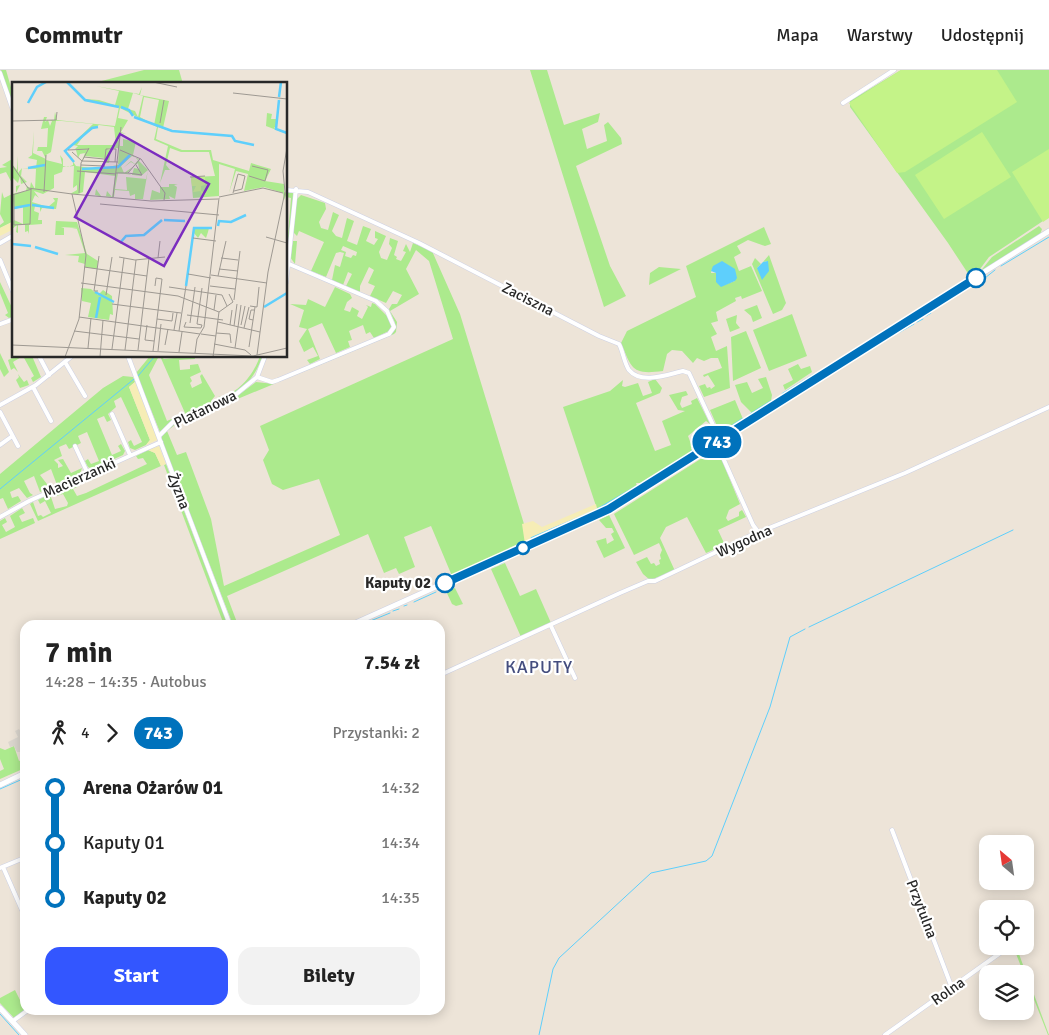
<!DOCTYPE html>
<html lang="pl">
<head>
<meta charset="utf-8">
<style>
  :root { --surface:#fff; --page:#f2f2f2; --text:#222; --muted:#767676; --line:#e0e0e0; --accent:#3356ff }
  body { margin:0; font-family:Signika,sans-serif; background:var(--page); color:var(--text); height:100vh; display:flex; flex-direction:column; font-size:19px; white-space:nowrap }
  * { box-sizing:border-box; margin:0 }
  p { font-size:16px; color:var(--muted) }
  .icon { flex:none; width:28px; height:28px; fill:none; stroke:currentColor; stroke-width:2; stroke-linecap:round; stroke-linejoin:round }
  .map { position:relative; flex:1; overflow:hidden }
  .side { position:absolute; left:20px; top:550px; width:425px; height:395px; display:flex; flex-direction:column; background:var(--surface); border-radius:15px; box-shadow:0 2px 12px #0003 }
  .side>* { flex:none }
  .badge { padding:0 10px; border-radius:16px; font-size:18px; line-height:32px }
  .needle { width:32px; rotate:331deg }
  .buttons { position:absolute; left:979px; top:765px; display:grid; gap:10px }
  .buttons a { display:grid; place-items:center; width:55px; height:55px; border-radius:10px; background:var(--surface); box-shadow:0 2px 12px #0003; font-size:25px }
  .map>.badge { position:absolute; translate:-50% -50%; box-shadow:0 0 0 2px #fff }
  .legs { display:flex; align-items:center; gap:8px; height:55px; padding:0 25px; font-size:16px }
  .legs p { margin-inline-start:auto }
  .overview { display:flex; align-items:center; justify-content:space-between; height:85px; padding:0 25px }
  h1 { font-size:28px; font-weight:700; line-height:38px }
  .button { display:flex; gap:10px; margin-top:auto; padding:10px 25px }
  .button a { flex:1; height:58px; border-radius:15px; background:var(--accent); color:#fff; font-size:20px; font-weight:700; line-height:58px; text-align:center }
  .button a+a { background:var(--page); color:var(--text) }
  ul { padding:0 25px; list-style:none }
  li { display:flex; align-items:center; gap:18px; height:55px; font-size:19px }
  li i { display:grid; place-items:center; width:8px; height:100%; margin:0 6px; background:currentColor }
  li i::after { content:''; width:12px; height:12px; margin:-6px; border:4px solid; border-radius:50%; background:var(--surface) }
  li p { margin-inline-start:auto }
  li:first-child i { background:linear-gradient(#0000 50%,currentColor 0) }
  li:last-child i { background:linear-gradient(currentColor 50%,#0000 0) }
  header { display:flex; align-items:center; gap:30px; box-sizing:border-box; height:70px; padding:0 25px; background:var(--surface); border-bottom:1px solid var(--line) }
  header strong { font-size:24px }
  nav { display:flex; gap:28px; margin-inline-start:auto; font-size:18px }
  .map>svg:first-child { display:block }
  .green { fill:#acea8d; fill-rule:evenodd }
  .sand { fill:#f6edb6 }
  .pitch { fill:#c4f388 }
  .plaza { fill:#dcd7cf }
  .water { fill:#5ecffc }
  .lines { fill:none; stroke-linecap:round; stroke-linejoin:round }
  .stream { stroke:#5ecffc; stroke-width:1 }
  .canal { stroke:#5ecffc; stroke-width:5 }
  .street-casing { stroke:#cdd1e4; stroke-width:5 }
  .secondary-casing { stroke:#cdd1e4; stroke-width:6 }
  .street { stroke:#fff; stroke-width:4 }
  .secondary { stroke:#fff; stroke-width:5 }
  .line-1-casing { stroke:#fff; stroke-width:11 }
  .line-1 { stroke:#0072bc; stroke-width:8 }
  .stop-1-dot { fill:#fff; stroke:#0072bc; stroke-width:2.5 }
  .labels { text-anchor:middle; stroke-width:4.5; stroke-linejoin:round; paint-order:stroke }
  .street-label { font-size:15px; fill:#282828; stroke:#fff }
  .stop-label { font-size:15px; font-weight:bold; fill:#282828; stroke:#fff; text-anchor:end }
  .quarter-label { font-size:18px; letter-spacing:1px; fill:#444d7e; stroke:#fff }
  .inset-river { fill:none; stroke:#5ecffc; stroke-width:2.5 }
  .inset-road { fill:none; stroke:#9e9992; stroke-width:1 }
  .view { fill:#7b2cbf; fill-opacity:0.15; stroke:#7b2cbf; stroke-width:2.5 }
  .inset-edge { fill:none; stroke:#282828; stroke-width:2.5 }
</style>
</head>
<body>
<header>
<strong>Commutr</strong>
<nav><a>Mapa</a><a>Warstwy</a><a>Udostępnij</a></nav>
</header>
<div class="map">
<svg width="1049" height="965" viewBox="0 0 1049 965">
  <rect width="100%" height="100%" fill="#ede4d8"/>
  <path class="green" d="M1,0H6L14,28V39Z
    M144,0H179L183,14H90Z
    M530,0H547L564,55L600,43L598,52L582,59L587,79L607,71L604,55L608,52L621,68L622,74L576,96L610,196L626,226L604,237Z
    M901,0H1049V147L989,187L980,199L969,205L948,173L850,37V31Z
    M14,88V111L11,112L14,117L6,102L0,104V98L7,97L2,95Z
    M2,122L4,128L14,123V151L0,158V155L4,152L0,144Z
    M287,122L293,123L294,126L286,191L291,128L286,127Z
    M301,125L325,133L326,139L319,152L321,158L328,160L333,142L339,145L332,161L336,166L342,168L347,148L354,151L347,171L357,175L363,156L371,159L366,171L374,175L378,169L375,168V161L386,166L379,182L381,188L387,190L392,178L389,174L390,168L398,171L394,185L397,187L396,189L401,191L406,182L403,181L406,174L410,182L413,173L432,181L460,244L524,454L526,472L452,506L431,456L404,467L415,497L399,504L396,498L384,503L368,464L227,526L238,555H233L162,371V365L175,354L236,327L256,312L274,314L390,265L394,261L395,253L389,239L392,234H397L402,225L393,221L386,233L370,226L375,216L368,213L374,200L369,197L360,216V222L346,216L352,204L348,202L343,215L332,210L335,195L340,197L344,183L340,182L336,183L326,207L311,201L324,172L299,161L297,166L293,162L296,130ZM343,176L357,182L356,186L353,185L351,188L345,186L346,182L341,180ZM416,180L429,191L453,269L260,356L269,380L263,390L272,414L283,420L319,409L340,465L224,516L211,449L186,382L177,385L167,361L175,355L394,264L396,262L397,252L390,241L419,224L406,199Z
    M1039,156L1042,159L1040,165L979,203L992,187Z
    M764,157L771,174L765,176L748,170L737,176L741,183L734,187L739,201L751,196L762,221L742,229L741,226L735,228L736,231L716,242L718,251L711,253L717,264L711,267L716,281L727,276L730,318L704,327L699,316L705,314L707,318L710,317L711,319L715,316L708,305L704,307L703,305L722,298L718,288H711L704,291L697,288L693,293L682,281L672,280L667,284L663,301C632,305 632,299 621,273L627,261L696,227L686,196ZM712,199L735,211L721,216L716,203H711Z
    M293,171H297L295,194L290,187Z
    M769,185L786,233L782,240L773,244L752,194L755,188L761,194L757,198L768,191L763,192Z
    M659,197L681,199L649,215L650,203Z
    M0,212L14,242V246L9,248L5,245L8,243L0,223Z
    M335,217L350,224L352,228L347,232L344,240L350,242L352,237L359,241L357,246L362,249L368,237L366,235L371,237L372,233L375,234L389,248L392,255L389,261L374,268L370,262L366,264L363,255L349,261L352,270L348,271L350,277L336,283L322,253L308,259L320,289L310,294L307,290L318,286L313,277L304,282L299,271L307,259L299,257L304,240L290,234L306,235L308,229L325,237Z
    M757,235L762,248L753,252L751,246L744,240Z
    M792,244L807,286L769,301L753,260Z
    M737,245L736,253L740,258L730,262L726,249Z
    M746,261L761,298L733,311L731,267Z
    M0,283L9,302L4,307L0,299Z
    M17,286H32L41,307L33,312L31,308L34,306L23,286L13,292L18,302L14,298L11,300L8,290Z
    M150,286H159L149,305L167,351L185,343L160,286L164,289L194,286L195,289L179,290L180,300L190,299V295L198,294L201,302L190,307L192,311L190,313L192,318L202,313L200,306L202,304L215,326L211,331L213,333L168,354L160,362L136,303Z
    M260,286H263C254,308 244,321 221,330L218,327C238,325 254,304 260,286Z
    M798,294L801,299L810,296L812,302L785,320L783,315L793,310L788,299Z
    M18,304L24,312L27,310L29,315L20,318L16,310L19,307Z
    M123,306L133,307L135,312L129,317L150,370L146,375L135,380L130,378L128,372L131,370L134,376L142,372L121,327L114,331L116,337L108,344L111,350L107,352L104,346L97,349L112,385L121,381L118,376L121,374L125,381L123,385L92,399L88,397L85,391L88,389L91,394L99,391L87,362L78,366L81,373L69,379L66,374L59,377L62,386L54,390L58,394V398L63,396L58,390L63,389L71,403L82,398L80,404L57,415L51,399L40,405L50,418L40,422L34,406L24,411L30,423L33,425L27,428L19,418L10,422L12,428L18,426L21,431L8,439L3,428L0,429V404L103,318Z
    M766,307L772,325L771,331L752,343L741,332L735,315L747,312L752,323L763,318L758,309Z
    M655,309L662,318L660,323L636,333L655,381L671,375L662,351L685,341L678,340L669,325L686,321L688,325L682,327L680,334L682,338L692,334L691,331L697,328L710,354L706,351L688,366L691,374L710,359L713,368L697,379L691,378L693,384L661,404L659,402L640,413H636L637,416L597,439L563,337L610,321L623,310L622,316L625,317L638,313L643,326L652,323L648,312Z
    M735,330L743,349L724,361L717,356L710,340Z
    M148,380L155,383L161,396L38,451L30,434L33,432L38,446L41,445L43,447L51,443L45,431L40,434L38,430L50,424L55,439L67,436L68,433L63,424L56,426L55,422L77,412L79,416L73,419L77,426L86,423L147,394L143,388L138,389L136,386Z
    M710,383H719L740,434L729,440L726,448L728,451L739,446V442L742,440L746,447L718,460L725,475L706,483L687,447L666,457L660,468L675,501L650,510L643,504L636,492L647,487L651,494L654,493L656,496L660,494L659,490L661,489L660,485L662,480L659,473L634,485L614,444Z
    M166,394L228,555H224L164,395Z
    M22,438L25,443L19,446L22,452L33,448L35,453L0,469V451L5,448L7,452L2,455L6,462L15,457L10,446Z
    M609,445L625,478L604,488L596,471L606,468L607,474L614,470L611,464L614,462L612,458H606L599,450Z
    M505,493L520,526L536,519L551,553L521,567L491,499Z
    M455,518L463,534L456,536L452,534L446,521Z
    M14,676L19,691L25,688V698L0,709V701L4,699L0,689V678L5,680Z
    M1013,876H1016L1049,965H1048Z
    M15,920L21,932L25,931V940L14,948L0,933V928Z"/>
  <path class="sand" d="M14,151V159L0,166V158Z
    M135,312L157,367V370L146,375L150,370L129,317Z
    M159,376L166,394L161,396L155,383L148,380Z
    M596,434L597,439L547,460L546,463L525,474L522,454L533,451L542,457Z"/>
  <path class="pitch" d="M901,0H997L1017,32L905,102L897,103L849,33Z
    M982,62L1011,107L944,149L915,105Z
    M1049,79V148L1043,152L1012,102Z"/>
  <path class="plaza" d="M19,659L25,668V686L23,682H17L14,676L10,677L8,672L18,667L15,661Z"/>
  <path class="water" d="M722,191L735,199L737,208L735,211L721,217L716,212V203L711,201L713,196Z
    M768,191L769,201L762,210L757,198L763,192Z"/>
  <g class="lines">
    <path class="stream" d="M1001,196L1049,167
      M980,212L995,200
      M926,246L931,243
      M917,252L923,249
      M900,262L914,254
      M847,294L883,272
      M831,304L841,298
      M138,306L155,286
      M790,329L826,307
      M719,374L785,333
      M657,414L716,377
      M0,419L134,309
      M617,439L652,417
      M548,471L580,457
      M500,494L504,492
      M492,497L495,496
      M414,532L436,522
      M404,536L407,535
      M393,541L399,539
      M363,554L390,543
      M809,557L1013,460
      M0,719L25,708
      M0,944L19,965
      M539,965L553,899L559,888L651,803L706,791L712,786L770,637L790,567L805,559"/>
    <path class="canal" d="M784,325L815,306
      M752,345L771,333
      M724,363L742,351
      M692,383L713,370
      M642,415L686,387
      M533,469L596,442L637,418"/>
    <g class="street-casing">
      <path id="street" d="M0,3L14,43
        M843,33L894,0
        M286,120L308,122L419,173L599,266L619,274C623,281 624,293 629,300C641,315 669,304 683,301L689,303L720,370
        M0,173L14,165
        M0,190L14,224
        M286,213L296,119
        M0,254L14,249
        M39,286L49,305
        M128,286L230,555
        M65,292L85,326
        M257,307L272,312L278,310L389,264L394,257L387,241L376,231L289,194
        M33,317L51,351
        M0,335L36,315L72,286
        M0,342L18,376
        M112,344L130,385
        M159,366L173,352L234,326L257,307L265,286
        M716,372L753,455L759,463
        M0,375L11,367
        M75,376L88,404
        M0,447L29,431L161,372
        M551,556L575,608
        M440,605L620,523L648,511H655L752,465L905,403L1049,337
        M892,760L952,918
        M3,797L25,847
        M0,798L24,788
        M13,951L28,940
        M885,965L1010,876"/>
    </g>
    <g class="secondary-casing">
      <path id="secondary" d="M351,555L609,439L1049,161
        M0,715L25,703
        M0,938L25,965"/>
    </g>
    <use href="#street" class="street"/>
    <use href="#secondary" class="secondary"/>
  </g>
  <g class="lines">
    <g class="line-1-casing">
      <path id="line-1" d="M445,513L609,439L976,208"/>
    </g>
    <use href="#line-1" class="line-1"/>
  </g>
  <g class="stop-1-dot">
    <circle cx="976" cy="208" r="9"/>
    <circle cx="523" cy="478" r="6"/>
    <circle cx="445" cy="513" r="9"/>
  </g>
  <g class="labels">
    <g class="street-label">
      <text transform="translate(528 229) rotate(27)" y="5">Zaciszna</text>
      <text transform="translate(205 339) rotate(-26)" y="5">Platanowa</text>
      <text transform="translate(79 408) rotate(-24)" y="5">Macierzanki</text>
      <text transform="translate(179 421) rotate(69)" y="5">Żyzna</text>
      <text transform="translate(744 471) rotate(-24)" y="5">Wygodna</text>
      <text transform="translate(922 839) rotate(69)" y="5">Przytulna</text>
      <text transform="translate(948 921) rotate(-35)" y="5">Rolna</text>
    </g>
    <g class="stop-label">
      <text x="431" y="518">Kaputy 02</text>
    </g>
    <g class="quarter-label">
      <text x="539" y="603">KAPUTY</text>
    </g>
  </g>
  <g transform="translate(12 12)">
    <rect width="275" height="275" fill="#ede4d8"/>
    <path d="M54,0L73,17L87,18L103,23L107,9L84,4L127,12L130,5L128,13L157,19L151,46L158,49L146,45L144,57L170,68H199L201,78L237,89L239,81L259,87L253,99L272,102V110L275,111L272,118L271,111L252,105L232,109L236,92L224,89L217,111L223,87L207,82V114L181,116L179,95L203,94L197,70H169L158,66L154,83L158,88H153L148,101L156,64L142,58L145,45L108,26L106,36L116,38L109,50L114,52L109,51L103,60L107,58L108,64H111V57L124,60L121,73L136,88L131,117H123V112L118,114L117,109L103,108L102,115L114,116L87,114L83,113L84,107L89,114H94L95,109L100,115L103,94L73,90L71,110L66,112H58L65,108V103L61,106L62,84L51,85L50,90L42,93V106L31,112L22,109L27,116L23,113L20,120L36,125L43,119L41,116H46L44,127L30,126L28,130V125L23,124L22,129L27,131L26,138H30V142L17,143V152L16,149L13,150V143H6V151L4,150L5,143L0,147V142L2,138L11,142V125L2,127L0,112L4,111V104L8,103L4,111L14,109L15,104L18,106L19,100L23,107L24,87L10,86L9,94L15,100L9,102L8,94L6,101L1,96L0,82L5,88L6,74V91L10,86H24L25,78L16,76L20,73L22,49L21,71L34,77L30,69H25L26,65H35L36,46L29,47L32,35H35L33,40L36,38L38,44L40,39L36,38H42L43,30L45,38L103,44L107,25L72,18ZM121,11L131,14L126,35L123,29L116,27ZM132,15L147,18L142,43L128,35ZM44,39H50L48,71L50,39L81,42L53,69L61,78V83L56,85L51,84V77L48,73L50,82L34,78V73L39,70ZM87,43L102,45L104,63H65L73,52ZM61,63L66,64L63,67H78L64,68L66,76L68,72L73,71L70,79L73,74L92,76V81H97L99,69L95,67L107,66L106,82H109L88,87L64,84L54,69ZM120,74L127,77L123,82L119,79L111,86L119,80L124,83L126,81L127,87L122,86L120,93L115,91L122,84L112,91L109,84ZM136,88L134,97L114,95L115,108L103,107L106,91L129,94ZM269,0L265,43L262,46L275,52L254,44L255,31L260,32L259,37H265ZM157,102H166L162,103L165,105L163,117L157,114L158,117L138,118L140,108L148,111V105H157ZM44,139L65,140L75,172L86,179L85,187L73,185V182L66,180L67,174L53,173L73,171L65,147H60L66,146L49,145L52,146V153H43ZM182,146H197L196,150L194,156L189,151L186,156L182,151L173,205ZM69,206L79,207L86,213L91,208L100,214L101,233L98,232L97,238L76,235L79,221L70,219Z" fill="#acea8d" fill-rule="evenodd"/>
    <path d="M193,95V103L189,104V109L195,111L190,115L189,109L181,110L184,104H180L179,96Z" fill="#c4f388"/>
    <path class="inset-river" d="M55,0L73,18L107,25M267,15L269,0M267,18L264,47L275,51M16,21L25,5L34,0M109,25L117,28L121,34M122,35L160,49L220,54L223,59L242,63M62,80L53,69L80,46L86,45M16,86L33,83M70,87L106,85L118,73M20,123L42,126M2,126L18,123M152,138L173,139M206,144L207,139L219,140L234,133M108,161L114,154L132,153L150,138M0,162L19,164M23,165L46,172M174,204L182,146H200M83,210L102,220M252,225L275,211M84,236L88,215"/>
    <path class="inset-road" d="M141,0L165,5M221,11L275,17M0,39L44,38L45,30M148,41L152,18M56,68L77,67M108,68L129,77L153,111L152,118M60,70L70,79L106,80M72,75L92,77M0,83L16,106L60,112L74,173L67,237L53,275M69,83L92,84M92,85L94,67H104L103,80M65,89L104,92M104,91H116L128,77M116,91L130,93L124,83M237,94L253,99L256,88L240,84M178,95L193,94M32,110L34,73M67,111L69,81L77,66M221,111L226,92L233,94L230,107L222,109M2,112V143L18,142L19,108M60,112L139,119L206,117M0,113L20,107M101,115L109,45M207,115L251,106L271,111M88,122L207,133M254,155L275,161M181,156L204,159M107,175L123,178L153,175M146,176L148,159M209,176L226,178M72,185L135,194M207,187L226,189M176,192L199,196M199,193L255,201M206,194L214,159M69,201L166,214L207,230L221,220L217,212M198,204L223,207M157,205L210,213L215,224M86,209H82L87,174M94,213L100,175M222,218L228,169M100,222L169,231M238,224L245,225L247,205M202,228L204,213M175,233L211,238M67,235L188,252M145,237L160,239L161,231M241,238L237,237L239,228H242M174,240L172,245L189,246L190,243L185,242L190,206M206,240L248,250M178,241L183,205M135,243L133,258L142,259M218,243L220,228M229,243L233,224M222,244L225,222M226,245L229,223M232,246L237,225M162,248L165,231M62,249L127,257M167,249L174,204M204,251L218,252L219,261M189,252L204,254M202,262L233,268L239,273M0,263L241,274L275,266M153,263L156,247M237,265L243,225M76,266L79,236M223,266L226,245M100,267L112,176M113,268L124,178M126,268L137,176M141,269L150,197L144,196L143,204M146,269L149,242M167,270L170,250M183,271L185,257L192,245L207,116M245,273L256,190L273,110L271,89L275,66M88,275L91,238M201,275L207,230"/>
    <path class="view" d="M108,52L197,102L152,184L63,135Z"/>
    <rect width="275" height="275" class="inset-edge"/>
  </g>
</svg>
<div class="buttons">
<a><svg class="needle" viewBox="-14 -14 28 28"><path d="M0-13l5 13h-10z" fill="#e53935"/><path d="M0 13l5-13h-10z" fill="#767676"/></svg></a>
<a><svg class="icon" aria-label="locate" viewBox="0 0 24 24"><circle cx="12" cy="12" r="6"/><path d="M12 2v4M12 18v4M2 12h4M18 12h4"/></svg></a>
<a><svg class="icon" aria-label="layers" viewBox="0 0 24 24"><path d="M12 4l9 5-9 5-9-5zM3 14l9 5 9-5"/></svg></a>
</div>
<b class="badge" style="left:717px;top:372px;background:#0072bc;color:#fff">743</b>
<section class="side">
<div class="overview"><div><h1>7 min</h1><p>14:28 – 14:35 · Autobus</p></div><b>7.54 zł</b></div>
<div class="legs"><svg class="icon" aria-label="walk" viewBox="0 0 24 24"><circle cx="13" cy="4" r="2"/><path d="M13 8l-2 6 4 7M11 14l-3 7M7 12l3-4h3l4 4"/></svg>4<svg class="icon" aria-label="forward" viewBox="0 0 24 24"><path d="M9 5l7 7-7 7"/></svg><b class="badge" style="background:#0072bc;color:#fff">743</b><p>Przystanki: 2</p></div>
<ul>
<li><i style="color:#0072bc"></i><b>Arena Ożarów 01</b><p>14:32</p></li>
<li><i style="color:#0072bc"></i><span>Kaputy 01</span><p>14:34</p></li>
<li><i style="color:#0072bc"></i><b>Kaputy 02</b><p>14:35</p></li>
</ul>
<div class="button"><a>Start</a><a>Bilety</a></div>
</section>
</div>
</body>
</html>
